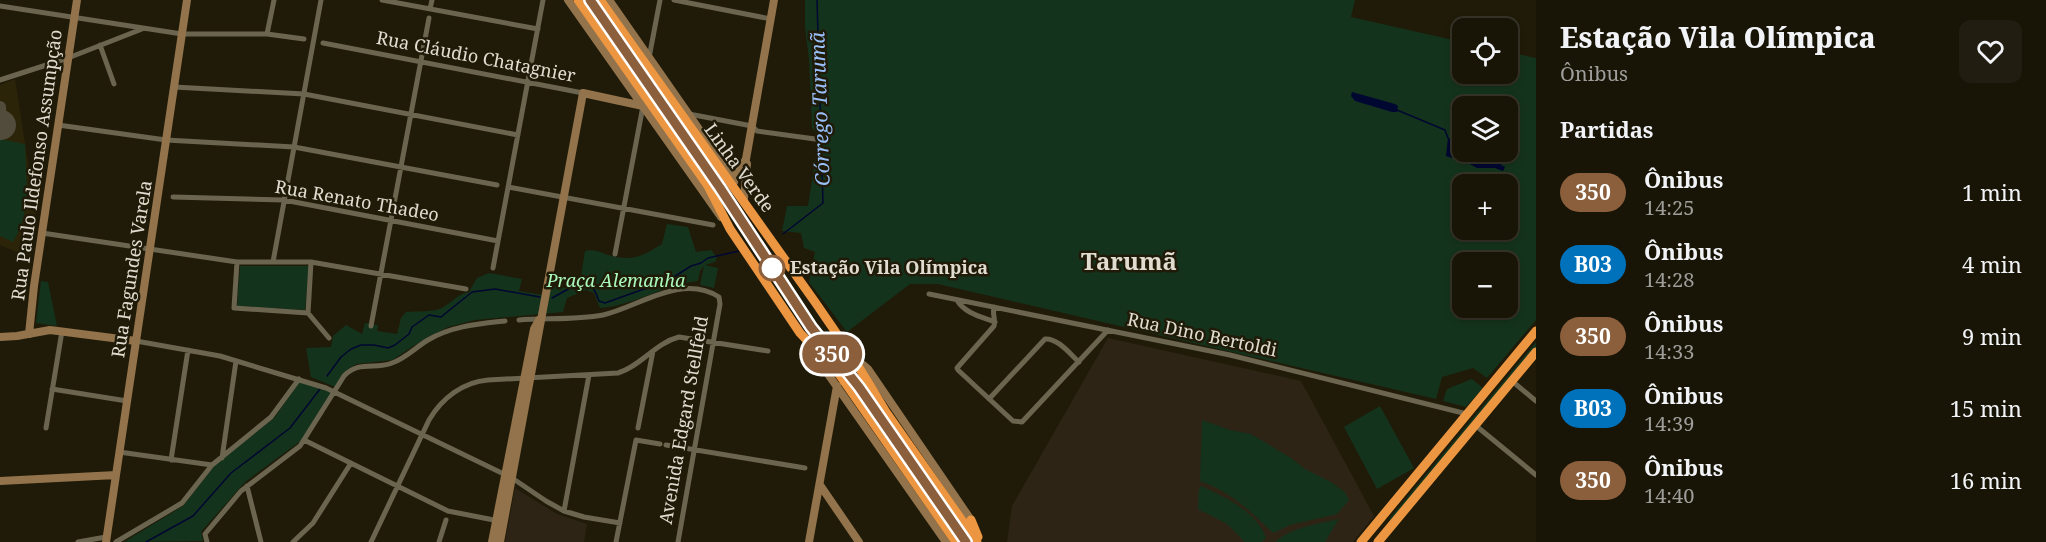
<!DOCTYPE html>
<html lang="pt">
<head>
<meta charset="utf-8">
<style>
  :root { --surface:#181406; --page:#211d10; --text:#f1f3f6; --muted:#9f9e9b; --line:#363328 }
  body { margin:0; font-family:"Noto Serif",serif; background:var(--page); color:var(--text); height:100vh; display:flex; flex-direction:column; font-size:22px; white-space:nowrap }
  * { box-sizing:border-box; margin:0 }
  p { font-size:20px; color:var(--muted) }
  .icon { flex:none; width:33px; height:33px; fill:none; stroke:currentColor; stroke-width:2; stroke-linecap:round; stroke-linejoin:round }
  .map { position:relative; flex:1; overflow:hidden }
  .details { display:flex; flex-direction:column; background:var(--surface); width:510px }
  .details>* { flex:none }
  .badge { padding:0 12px; border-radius:20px; font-size:21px; line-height:39px }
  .buttons { position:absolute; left:1452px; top:18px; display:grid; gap:12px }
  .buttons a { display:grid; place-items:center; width:66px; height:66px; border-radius:12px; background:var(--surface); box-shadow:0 3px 9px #0003,0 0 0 2px var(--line); font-size:30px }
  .map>.badge { position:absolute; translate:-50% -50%; box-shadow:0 0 0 3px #fff }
  h2 { padding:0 24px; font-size:22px; line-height:54px }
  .round { display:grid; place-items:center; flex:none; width:63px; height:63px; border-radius:12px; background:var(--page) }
  .overview { display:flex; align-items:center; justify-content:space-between; height:102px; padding:0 24px }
  h1 { font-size:28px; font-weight:800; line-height:45px }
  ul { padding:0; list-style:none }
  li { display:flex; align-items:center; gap:18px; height:72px; padding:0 24px }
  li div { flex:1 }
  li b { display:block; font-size:22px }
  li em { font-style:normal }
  li .badge { min-width:66px; font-weight:700; text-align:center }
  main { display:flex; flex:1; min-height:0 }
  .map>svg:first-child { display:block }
  .built { fill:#2c2409 }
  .education { fill:#2e2415 }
  .green { fill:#14331c; fill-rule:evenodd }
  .water { fill:#000731 }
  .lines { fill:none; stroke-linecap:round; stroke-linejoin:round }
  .stream { stroke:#000731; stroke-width:1.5 }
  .taxiway { stroke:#524c3c; stroke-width:12 }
  .runway { stroke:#524c3c; stroke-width:30 }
  .street { stroke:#6b644f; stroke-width:5 }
  .secondary { stroke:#92734b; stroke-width:8 }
  .highway { stroke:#ec9641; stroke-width:9 }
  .line-casing { stroke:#fff; stroke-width:14 }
  .line { stroke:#8b5e3c; stroke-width:9 }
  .stop-dot { fill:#fff; stroke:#8b5e3c; stroke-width:3 }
  .labels { text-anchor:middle; stroke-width:5; stroke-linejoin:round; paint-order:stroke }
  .street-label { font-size:18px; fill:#e0dcd0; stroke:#201b08 }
  .stop-label { font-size:18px; font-weight:bold; fill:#e0dcd0; stroke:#201b08; text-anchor:start }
  .park-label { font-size:18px; font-style:italic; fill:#aafabb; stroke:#201b08 }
  .water-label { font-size:20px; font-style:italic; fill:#99c0fa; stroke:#201b08 }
  .district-label { font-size:24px; font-weight:bold; fill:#e0dcd0; stroke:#201b08 }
</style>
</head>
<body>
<main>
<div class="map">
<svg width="1536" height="542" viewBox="0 0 1536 542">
  <rect width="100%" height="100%" fill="#201b08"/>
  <path class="built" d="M15,79L37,221L31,258L0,245V85Z"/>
  <path class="education" d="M1108,338L1301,381L1374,516L1353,542H1007L1012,506Z
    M515,488L557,514L587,524L584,542H505Z"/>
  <path class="green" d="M805,0H1355L1351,17L1462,42V74H1508V52L1536,58V320L1487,378L1473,368L1442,377L1436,399L938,284H910L847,332L809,282L815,252L804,248L801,233L782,231L787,206H808L819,136L812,128L809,59L805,28ZM1462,106H1508V152H1462ZM1462,184H1508V230H1462ZM1462,262H1508V308H1462Z
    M0,139L25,144C26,177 32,213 13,242L0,236Z
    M667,224L688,227L696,252L711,250L717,257L715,262L705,265L718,268L714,288L700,285L704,266L700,271L698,281C662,285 636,305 600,308L594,293L586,290L567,298L563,312L475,320L448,327L426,338L392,360L356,364L347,370L335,387L311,377L306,348L331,347L333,336L346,325L362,334L365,323L378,325L377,331L397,334L401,318L406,312C416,311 426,312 436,310C449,307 456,294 469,292L477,278L489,273L522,279L519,291L548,296L550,286L567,288L581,276L585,251C594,249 600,252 608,255C632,262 643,256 662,244Z
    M240,266H309L305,310L237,306Z
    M41,281L48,282L57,326L36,323Z
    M1536,342V350L1391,521L1389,519Z
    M1472,379L1483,388L1466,407L1443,401L1447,389Z
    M300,381L332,393L302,440L245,482L201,532L203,541L124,542L183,506L215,465L275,417Z
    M1380,406L1414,468L1377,489L1344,427Z
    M1202,420L1230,430L1251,434L1291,458L1305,469L1331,482L1345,492L1349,500L1337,514L1290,525L1273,533C1249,510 1231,492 1200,481Z
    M1201,486C1225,497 1257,512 1266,538L1262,542H1245L1227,524L1198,509L1199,489Z
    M1339,519L1325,542H1275C1291,527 1319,524 1339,519Z"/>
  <path class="water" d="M1352,92L1395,104L1398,106L1397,112H1392L1355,101L1351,96Z
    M1448,138L1462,143V152H1502L1501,165L1505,167L1503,171L1495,168H1477L1468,163L1446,156Z"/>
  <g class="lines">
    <path class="stream" d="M1397,110L1445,130L1448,138
      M783,234L823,203L817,0
      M552,298L583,281C593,284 596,293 599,301L605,303L669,280L691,266L701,263L708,258L739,251
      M327,376L341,357L351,349L361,345H374L388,348L395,345L409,334L412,327L429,315L441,317L472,292L495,289L540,297
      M146,542L193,516L231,473L290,428L320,389"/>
    <path class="taxiway" d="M0,107L1,125"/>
    <path class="runway" d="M0,125H1"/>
    <path class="street" d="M382,0L538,29
      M674,0L771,19
      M0,6L182,34H267L304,39
      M430,9L432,0
      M267,34L274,0
      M323,43L583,93
      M100,45L114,84
      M649,58L660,0
      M0,80L68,58L142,29
      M174,87L304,94L518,135
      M689,114L752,126L757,131L815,139
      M58,125L166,140L294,147L497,185
      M508,187L713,225
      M173,197L284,200L498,241
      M42,233L237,262H311L466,289
      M615,254L643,106
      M237,262L234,308L308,313
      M273,262L321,0
      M311,262L308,313L329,338
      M493,268L543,0
      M929,294L1230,355L1467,414
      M957,300C964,313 982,317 995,322
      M994,307C992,315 996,319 994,326L957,368L958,370L1013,421L1022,422L1108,330
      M519,320C546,318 576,320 603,315C639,307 681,273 719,297L720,304L678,542
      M371,326L429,18
      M136,341L220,356L326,388L512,478L546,501L564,511L584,517L620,523
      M1512,381L1536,401
      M52,389L127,401
      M989,399L1045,339C1058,338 1070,354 1079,362
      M1475,425L1536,475
      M46,428L62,331
      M638,428L653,351
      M304,440L448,511L499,521
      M666,445L805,468
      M119,452L212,465
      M222,458L236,361
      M171,460L188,350
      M247,486L261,542
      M564,511L589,375
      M78,542L106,537
      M116,542L182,503L212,465L271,417L299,379
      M207,542L205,534L241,491L300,446L344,376C359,360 375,370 392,363C406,358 416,347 428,340C452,326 478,324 505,321
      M293,542L313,523L351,463
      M371,542L429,420C442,398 463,382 488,380L618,373C641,366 655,343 679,337L768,351
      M439,542L446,520
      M616,542L636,440L660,444"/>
    <path class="secondary" d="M568,0L721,217
      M609,0L724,165L734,182
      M727,168L733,173H738L746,159L774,0
      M744,199L747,164
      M29,334L34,286L77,0
      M0,337L17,336L50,330L136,341
      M809,347L946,542
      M855,358L868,369L971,520
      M0,481L116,475
      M820,485L859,542
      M106,542L187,0
      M492,542L534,329L539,320
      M500,542L583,93L643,106
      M809,542L837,386"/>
    <path class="highway" d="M578,0L708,186L730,229L800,333L839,374L956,542
      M600,0L815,302L852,356L886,412L977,542
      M971,520L978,537
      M1361,542L1536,331
      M1378,542L1536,352"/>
  </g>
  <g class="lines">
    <g class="line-casing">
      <path id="line" d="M590,0L720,188L811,327L859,387L966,542"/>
    </g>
    <use href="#line" class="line"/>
  </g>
  <circle class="stop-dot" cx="772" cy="268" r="12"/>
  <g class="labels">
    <g class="street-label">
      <text transform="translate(476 57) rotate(11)" y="6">Rua Cláudio Chatagnier</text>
      <text transform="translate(37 165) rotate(-82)" y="6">Rua Paulo Ildefonso Assumpção</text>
      <text transform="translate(739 168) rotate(54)" y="6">Linha Verde</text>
      <text transform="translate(357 201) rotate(10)" y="6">Rua Renato Thadeo</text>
      <text transform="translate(132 269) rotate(-81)" y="6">Rua Fagundes Varela</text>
      <text transform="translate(1202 335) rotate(12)" y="6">Rua Dino Bertoldi</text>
      <text transform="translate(684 420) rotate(-80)" y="6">Avenida Edgard Stellfeld</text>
    </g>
    <g class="stop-label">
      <text x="790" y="274">Estação Vila Olímpica</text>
    </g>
    <g class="park-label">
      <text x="616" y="287">Praça Alemanha</text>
    </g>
    <g class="water-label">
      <text transform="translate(820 109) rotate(-92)" y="7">Córrego Tarumã</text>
    </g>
    <g class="district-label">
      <text x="1129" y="270">Tarumã</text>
    </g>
  </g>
</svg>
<div class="buttons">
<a><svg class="icon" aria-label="locate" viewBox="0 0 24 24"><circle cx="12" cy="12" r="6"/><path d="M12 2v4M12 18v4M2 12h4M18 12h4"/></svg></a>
<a><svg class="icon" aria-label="layers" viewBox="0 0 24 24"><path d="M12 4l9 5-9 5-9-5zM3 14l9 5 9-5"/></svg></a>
<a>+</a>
<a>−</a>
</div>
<b class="badge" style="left:832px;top:354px;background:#8b5e3c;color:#fff">350</b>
</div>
<section class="details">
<div class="overview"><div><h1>Estação Vila Olímpica</h1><p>Ônibus</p></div><a class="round"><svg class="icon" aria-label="heart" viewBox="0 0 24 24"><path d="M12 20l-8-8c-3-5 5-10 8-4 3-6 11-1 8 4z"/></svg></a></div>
<h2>Partidas</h2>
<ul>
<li><span class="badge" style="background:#8b5e3c;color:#fff">350</span><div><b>Ônibus</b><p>14:25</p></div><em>1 min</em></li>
<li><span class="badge" style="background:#0072bc;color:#fff">B03</span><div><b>Ônibus</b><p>14:28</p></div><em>4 min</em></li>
<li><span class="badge" style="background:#8b5e3c;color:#fff">350</span><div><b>Ônibus</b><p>14:33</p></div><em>9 min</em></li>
<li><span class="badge" style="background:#0072bc;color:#fff">B03</span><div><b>Ônibus</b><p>14:39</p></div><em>15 min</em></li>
<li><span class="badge" style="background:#8b5e3c;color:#fff">350</span><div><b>Ônibus</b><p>14:40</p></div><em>16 min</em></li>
</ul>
</section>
</main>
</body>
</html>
